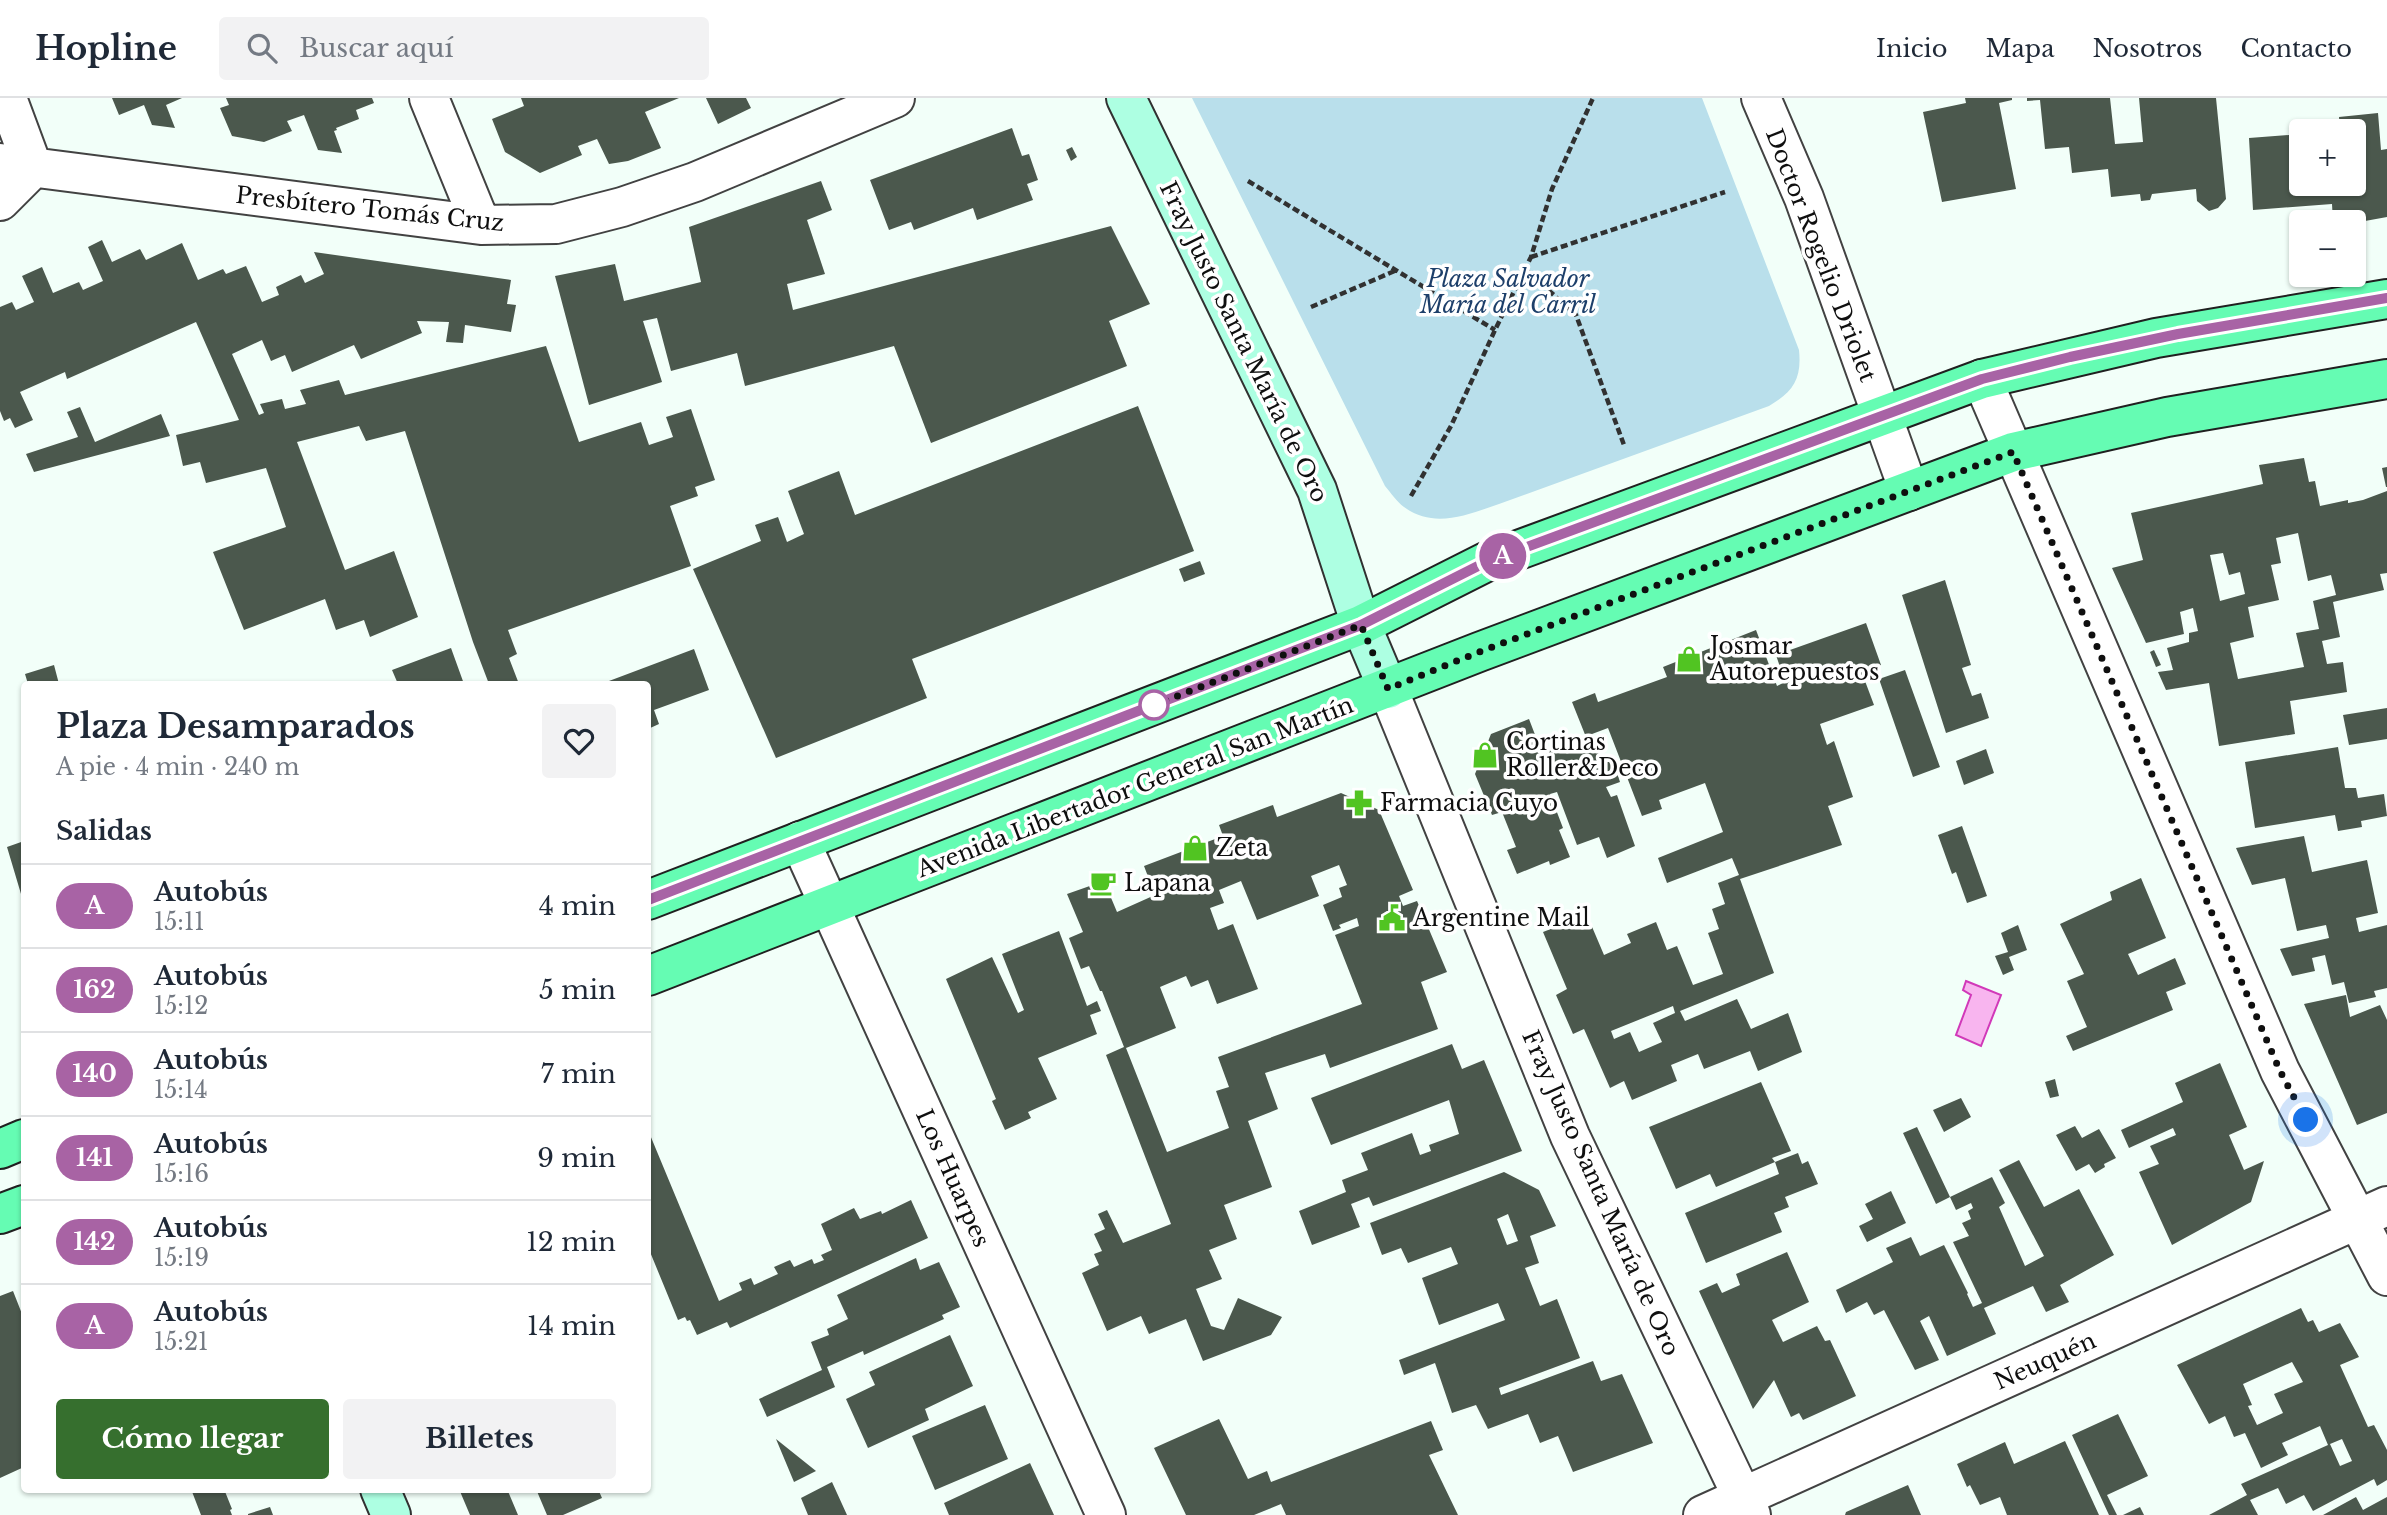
<!DOCTYPE html>
<html lang="es">
<head>
<meta charset="utf-8">
<style>
  :root { --surface:#fff; --page:#f2f2f3; --text:#1f2937; --muted:#747a83; --line:#e0e1e3; --accent:#366f2e }
  body { margin:0; font-family:"Libre Baskerville",serif; background:var(--page); color:var(--text); height:100vh; display:flex; flex-direction:column; font-size:26px; white-space:nowrap }
  * { box-sizing:border-box; margin:0 }
  p { font-size:23px; color:var(--muted) }
  .icon { flex:none; width:38px; height:38px; fill:none; stroke:currentColor; stroke-width:2; stroke-linecap:round; stroke-linejoin:round }
  .map { position:relative; flex:1; overflow:hidden }
  .panel { position:absolute; left:21px; top:583px; width:630px; height:812px; display:flex; flex-direction:column; background:var(--surface); border-radius:7px; box-shadow:0 2px 5px #0004 }
  .panel>* { flex:none }
  .badge { padding:0 14px; border-radius:23px; font-size:24px; line-height:46px }
  .fabs { position:absolute; left:2289px; top:21px; display:grid; gap:14px }
  .fabs a { display:grid; place-items:center; width:77px; height:77px; border-radius:7px; background:var(--surface); box-shadow:0 2px 5px #0004; font-size:35px }
  .you { position:absolute; width:35px; height:35px; margin:-18px; border:5px solid #fff; border-radius:50%; background:#1a73e8; box-shadow:0 0 0 10px #1a73e833 }
  .map>.badge { position:absolute; translate:-50% -50%; box-shadow:0 0 0 4px #fff }
  h2 { padding:0 35px; font-size:26px; line-height:63px }
  .round { display:grid; place-items:center; flex:none; width:74px; height:74px; border-radius:7px; background:var(--page) }
  .head { display:flex; align-items:center; justify-content:space-between; height:119px; padding:0 35px }
  h1 { font-size:33px; font-weight:800; line-height:52px }
  .button { display:flex; gap:14px; margin-top:auto; padding:14px 35px }
  .button a { flex:1; height:80px; border-radius:7px; background:var(--accent); color:#fff; font-size:28px; font-weight:800; line-height:80px; text-align:center }
  .button a+a { background:var(--page); color:var(--text) }
  ul { padding:0; list-style:none }
  li { display:flex; align-items:center; gap:21px; height:84px; padding:0 35px; border-top:2px solid var(--line) }
  li div { flex:1 }
  li b { display:block; font-size:26px }
  li em { font-style:normal }
  li .badge { min-width:77px; font-weight:700; text-align:center }
  header { display:flex; align-items:center; gap:42px; box-sizing:border-box; height:98px; padding:0 35px; background:var(--surface); border-bottom:2px solid var(--line) }
  header strong { font-size:33px }
  nav { display:flex; gap:38px; margin-inline-start:auto; font-size:24px }
  .search { width:490px; height:63px; background:var(--page); display:flex; align-items:center; gap:18px; box-sizing:border-box; padding:0 24px; border-radius:7px; color:var(--muted); font-size:26px }
  .map>svg:first-child { display:block }
  .green { fill:#b9dfeb }
  .water { fill:#f8b5ef; stroke:#d139b9; stroke-width:2 }
  .building { fill:#4b584d; fill-rule:evenodd }
  .lines { fill:none; stroke-linecap:round; stroke-linejoin:round }
  .minor-casing { stroke:#424242; stroke-width:42 }
  .secondary-casing { stroke:#313131; stroke-width:42 }
  .primary-casing { stroke:#202020; stroke-width:42 }
  .path { stroke:#313131; stroke-width:4.5; stroke-dasharray:7 3.5; stroke-linecap:butt }
  .minor { stroke:#fff; stroke-width:38 }
  .secondary { stroke:#adffe2; stroke-width:38 }
  .primary { stroke:#65fcb3; stroke-width:38 }
  .line-casing { stroke:#fff; stroke-width:16 }
  .line { stroke:#a863a5; stroke-width:10 }
  .walk { stroke:#0f0f0f; stroke-width:7; stroke-dasharray:0 12.6 }
  .stop-dot { fill:#fff; stroke:#a863a5; stroke-width:3.5 }
  .labels { text-anchor:middle; stroke-width:7; stroke-linejoin:round; paint-order:stroke }
  .street-label { font-size:23px; fill:#0f0f0f; stroke:#fff }
  .park-label { font-size:23px; font-style:italic; fill:#1d3f6a; stroke:#fff }
  .poi-label { font-size:23px; fill:#0f0f0f; stroke:#fff; text-anchor:start }
</style>
</head>
<body>
<header>
<strong>Hopline</strong>
<div class="search"><svg class="icon" aria-label="search" viewBox="0 0 24 24"><circle cx="10" cy="10" r="6"/><path d="M15 15l6 6"/></svg>Buscar aquí</div>
<nav><a>Inicio</a><a>Mapa</a><a>Nosotros</a><a>Contacto</a></nav>
</header>
<div class="map">
<svg width="2387" height="1417" viewBox="0 0 2387 1417">
  <rect width="100%" height="100%" fill="#f2fff9"/>
  <path class="green" d="M1192,0H1702L1799,252C1802,281 1793,294 1769,308L1499,406C1467,417 1434,431 1404,409C1397,404 1391,395 1385,388Z"/>
  <path class="water" d="M1966,883L2001,897L1981,948L1956,937L1971,897L1963,892Z"/>
  <path class="building" d="M112,0H182L166,7L175,30L152,27L144,7L119,17Z
    M226,0H372L374,5L356,12L359,21L336,30L337,32L334,33L342,55L318,52L304,17L287,23L292,33L264,44L232,38L220,10L229,7Z
    M521,0H679L645,14L661,50L628,63L609,66L597,41L578,48L582,57L540,75L505,54L492,21L524,8Z
    M706,0H746L751,10L718,26Z
    M1965,0H2012V2L1999,5L2016,91L1942,104L1923,14L1966,5Z
    M2027,0H2110L2115,46L2143,44L2139,0H2216L2226,101L2218,110L2209,113L2197,103L2196,91L2152,96L2150,102L2141,103L2140,96L2111,99L2108,71L2072,75L2069,49L2045,51L2040,2L2027,3Z
    M2378,15L2381,52L2387,51V119L2354,125L2333,124L2332,106L2253,112L2249,40L2301,36V86H2354V33H2340L2339,19Z
    M1012,30L1022,58L1029,56L1038,82L1027,86L1033,102L977,122L973,110L914,132L911,124L889,132L870,82Z
    M1072,49L1077,59L1071,63L1066,52Z
    M821,83L832,112L807,122L825,176L787,186L793,212L1111,128L1150,206L1109,223L1127,268L931,345L894,248L745,288L737,255L671,273L657,220L643,223L662,284L589,307L555,178L615,166L624,203L701,184L689,129Z
    M102,142L112,164L140,151L146,162L182,145L198,182L223,171L226,176L246,168L262,204L279,197L276,189L301,177L305,185L324,176L314,154L511,182L507,206L516,207L511,234L465,227L463,245L446,244L449,224L417,223L422,235L361,261L354,247L292,274L285,257L271,263L262,242L232,256L259,317L264,315L260,306L282,301L285,311L306,306L300,292L339,282L345,297L546,248L579,344L641,324L649,347L673,339L666,319L691,311L715,382L695,389L698,398L670,408L691,468L508,532L517,556L509,560L519,586H489L473,544L405,333L366,343L359,328L297,344L345,472L394,453L418,519L370,539L364,522L336,532L325,501L244,532L213,454L286,429L266,370L206,385L200,364L183,368L176,337L239,322L196,224L67,281L65,274L20,294L33,322L15,330L10,320L4,323L0,313V209L12,204L16,212L34,204L22,178L42,169L53,195L79,184L83,192L103,183L88,149Z
    M1138,308L1194,453L912,561L927,600L776,660L693,471L761,443L755,427L778,419L787,444L804,436L788,393L839,373L855,417Z
    M80,309L95,344L161,316L170,338L34,374L26,356L78,339L67,314Z
    M2304,360L2309,384L2315,383L2320,408L2348,402V405L2363,402L2387,393V475L2380,476L2384,492L2333,504L2340,539L2322,543L2327,566L2343,564L2347,594L2290,603L2295,636L2219,648L2209,585L2166,592L2158,574L2173,572L2167,550L2189,544V535L2198,533L2193,510L2180,514L2184,536L2146,545L2112,470L2143,462L2131,415L2263,386L2259,367ZM2298,435L2308,483L2331,477L2336,497L2313,503L2319,531L2296,535L2304,569L2238,581L2230,545L2254,539L2248,509L2279,502L2271,467L2281,465L2276,440ZM2223,455L2229,477L2240,474L2245,496L2220,503L2210,457Z
    M2387,369V389H2386L2382,370Z
    M1200,463L1205,476L1184,484L1179,471Z
    M1945,482L1971,567L1962,570L1972,598L1981,595L1989,620L1946,635L1902,497Z
    M1866,525L1881,567L1862,575L1874,607L1820,626L1827,647L1834,643L1853,699L1828,708L1842,747L1740,781L1774,875L1680,913L1685,923L1737,901L1751,931L1788,915L1802,954L1758,973L1750,953L1704,971L1698,956L1671,967L1677,983L1632,1002L1624,983L1610,990L1584,931L1573,936L1556,897L1567,891L1543,834L1587,817L1604,857L1631,845L1627,836L1656,824L1667,852L1677,848L1693,887L1723,876L1708,835L1719,831L1712,811L1725,806L1718,785L1739,777L1732,760L1667,785L1658,760L1723,734L1705,685L1659,702L1662,711L1642,718L1608,630L1592,636L1601,664L1612,659L1620,684L1606,689L1611,699L1617,697L1635,748L1607,760L1599,739L1577,747L1557,694L1550,696L1563,730L1559,732L1570,759L1550,767L1549,763L1517,776L1507,752L1516,749L1502,714L1492,717L1475,676L1491,636L1529,621L1542,655L1586,639L1572,604L1595,595L1598,604L1667,579L1663,569L1756,532L1777,588L1785,584L1776,557ZM1673,908L1675,915L1653,925L1662,944L1639,954L1630,934L1614,941L1611,933Z
    M451,550L464,586H398L392,572Z
    M694,551L709,592L654,612L659,626L648,631V586H601Z
    M2154,552L2161,567L2156,569L2150,554Z
    M54,567L59,586H28L25,576Z
    M1905,572L1940,669L1913,679L1879,581Z
    M2387,610V641L2349,647L2343,617Z
    M2338,649L2345,690H2356L2358,700L2384,696L2387,718L2361,723L2362,729L2338,733L2335,717L2255,730L2245,664Z
    M1986,651L1994,675L1964,687L1956,663Z
    M1341,695L1379,712L1413,792L1399,798L1403,808L1417,803L1447,874L1421,884L1438,931L1330,970L1325,956L1265,975L1278,1011L1248,1023L1272,1089L1224,1107L1237,1141L1209,1152L1222,1181L1196,1191L1211,1228L1224,1232L1238,1200L1282,1219L1271,1237L1203,1263L1186,1221L1149,1236L1141,1218L1107,1233L1082,1175L1099,1167L1094,1156L1102,1153L1094,1136L1105,1131L1098,1116L1107,1112L1123,1145L1171,1126L1106,957L1124,949L1102,893H1100L1089,868L1081,871L1069,840L1083,834L1067,796L1104,783L1117,814L1155,797L1144,768L1223,738L1219,727L1273,707L1277,719ZM1339,767L1347,787L1339,790L1342,799L1323,807L1333,833L1341,830L1339,827L1357,820L1359,828L1335,837L1362,906L1218,959L1229,989L1216,993L1229,1030L1167,1054L1126,950L1176,930L1160,889L1186,878L1191,889L1208,882L1217,906L1258,891L1233,826L1218,832L1210,810L1224,805L1219,792L1241,783L1257,822L1319,798L1311,778Z
    M1962,728L1987,798L1967,805L1956,774L1952,776L1938,737Z
    M2304,738L2312,774L2367,762L2378,815L2356,820L2359,834L2387,827V890L2374,893L2376,899L2349,905L2344,884L2332,887L2325,857L2312,860L2315,873L2292,878L2280,851L2329,840L2326,827L2297,833L2285,780L2252,787L2236,750Z
    M24,743V806L7,749Z
    M2141,780L2166,840L2128,856L2138,877L2175,860L2186,886L2166,894L2173,912L2073,953L2066,938L2087,929L2067,883L2084,876L2060,826L2112,802L2110,794Z
    M2018,827L2027,852L2009,859L2014,872L2003,877L1995,858L2008,854L2001,835Z
    M1059,833L1087,908L1097,903L1101,913L1090,917L1097,936L1038,960L1057,1001L1028,1014L1031,1020L1005,1032L992,1003L996,1001L946,881L992,859L1018,915L1024,912L1002,856Z
    M2346,897L2350,919L2380,907L2387,922V1015L2357,1027L2304,906Z
    M1452,946L1462,971L1484,962L1522,1053L1373,1108L1369,1099L1351,1106L1360,1129L1312,1147L1299,1113L1346,1094L1342,1082L1368,1072L1361,1055L1412,1035L1420,1057L1431,1053L1429,1047L1459,1036L1449,1002L1331,1047L1311,1000Z
    M2220,965L2247,1029L2229,1037L2244,1072L2264,1063L2251,1104L2172,1147L2139,1074L2159,1066L2150,1048L2176,1037L2173,1030L2129,1050L2121,1032L2183,1004L2175,985Z
    M2055,981L2059,998L2050,1000L2045,984Z
    M1761,984L1791,1053L1772,1060L1775,1064L1716,1089L1710,1076L1676,1091L1649,1029Z
    M1961,1000L1971,1019L1944,1034L1933,1012Z
    M2075,1028L2082,1040L2099,1031L2116,1060L2104,1066L2105,1069L2095,1075L2089,1066L2076,1073L2056,1037Z
    M1917,1029L1950,1099L1936,1106L1903,1035Z
    M648,1032L719,1203L742,1192L739,1185L751,1180L754,1187L778,1176L774,1169L790,1162L794,1169L812,1161L814,1166L824,1162L821,1157L832,1152L821,1126L854,1110L860,1121L881,1113L882,1116L911,1102L928,1140L730,1230L727,1224L697,1237L690,1222L687,1223L685,1219L678,1222L648,1149Z
    M1798,1055L1802,1066L1808,1063L1818,1086L1785,1099L1789,1109L1774,1115L1782,1134L1706,1165L1685,1115L1779,1076L1775,1064Z
    M2019,1062L2044,1109L2079,1091L2114,1157L2060,1187L2069,1204L2046,1214L2033,1188L1984,1210L1996,1236L1947,1258L1929,1218L1920,1223L1939,1262L1915,1272L1884,1212L1874,1217L1867,1204L1846,1215L1836,1192L1893,1164L1886,1150L1911,1139L1920,1158L1944,1147L1968,1195L1967,1196L1973,1209L1982,1205L1953,1144L1969,1138L1962,1125L1971,1121L1968,1113L1973,1110L1971,1105L1956,1112L1950,1099L1992,1079L2005,1105L1999,1109L2025,1168L2044,1158L1999,1072Z
    M1504,1074L1539,1092L1556,1128L1530,1138L1539,1165L1525,1170L1540,1208L1557,1201L1580,1260L1499,1290L1501,1297L1593,1263L1601,1283L1622,1276L1653,1345L1573,1374L1558,1338L1540,1345L1528,1316L1488,1331L1476,1307L1452,1315L1435,1265L1404,1277L1399,1262L1505,1222L1498,1205L1439,1227L1422,1180L1458,1166L1451,1149L1408,1165L1401,1150L1382,1157L1370,1125ZM1508,1116L1518,1143L1507,1147L1497,1121Z
    M1891,1093L1906,1125L1867,1144L1859,1128L1873,1121L1865,1106Z
    M1787,1154L1809,1204L1772,1222L1783,1244L1817,1228L1825,1243L1830,1242L1856,1298L1803,1322L1799,1315L1791,1319L1774,1282L1753,1311L1699,1193L1717,1185L1722,1195L1740,1187L1736,1176Z
    M916,1160L920,1172L939,1164L960,1209L942,1217L944,1221L864,1257L863,1253L827,1269L835,1289L767,1319L759,1301L822,1272L811,1244L829,1237L827,1231L848,1221L837,1197Z
    M13,1193L24,1221V1266L22,1267L24,1274V1369L0,1380V1198Z
    M2301,1210L2308,1224L2313,1222L2319,1234L2340,1225L2359,1259L2340,1267L2368,1329L2374,1327L2387,1352V1382L2377,1388L2374,1381L2313,1413L2304,1397L2286,1406L2278,1390L2250,1402L2258,1417H2209L2247,1397L2241,1386L2328,1347L2320,1328L2282,1345L2288,1357L2261,1370L2245,1335L2234,1339L2225,1318L2209,1326L2177,1267ZM2292,1264L2303,1284L2274,1296L2283,1315L2257,1327L2248,1308L2252,1307L2243,1286ZM2342,1341L2352,1363L2340,1368L2330,1346Z
    M950,1237L973,1288L925,1311L929,1322L868,1350L846,1301L875,1287L869,1274Z
    M985,1307L1008,1361L935,1392L912,1338Z
    M2118,1316L2148,1378L2107,1397L2117,1417H2109L2072,1337Z
    M1219,1321L1248,1381L1267,1373L1271,1384L1431,1323L1443,1352L1429,1357L1458,1417H1286L1281,1406L1254,1417H1186L1154,1350Z
    M776,1341L816,1373L794,1384Z
    M2065,1343L2099,1417H2007L2000,1399L1980,1407L1970,1387L1967,1389L1957,1366L2005,1344L2014,1366Z
    M1030,1365L1054,1417H949L944,1405Z
    M832,1384L847,1417H808L801,1400Z
    M1908,1387L1921,1417H1845L1846,1414Z
    M191,1391H224L232,1411L230,1412L232,1417H201Z
    M459,1391H507L518,1417H470Z
    M536,1391H598L602,1400L563,1417H547Z
    M2356,1399L2363,1412L2387,1399V1417H2323Z
    M270,1409L273,1417H248V1416Z
    M2140,1409L2144,1417H2123Z"/>
  <g class="lines">
    <g class="minor-casing">
      <path id="minor" d="M429,0L481,127
        M1761,0L1804,100L1909,393
        M0,65L481,127L556,126L622,109L695,84L895,0
        M0,103L33,70L7,0
        M1982,281L2280,973L2387,1178
        M1388,591L1570,1038L1751,1417
        M800,743L1106,1417
        M1703,1417L2387,1108"/>
    </g>
    <g class="secondary-casing">
      <path id="secondary" d="M1126,0L1317,392L1361,527L1388,591
        M380,1391L391,1417"/>
    </g>
    <g class="primary-casing">
      <path id="primary" d="M648,802L1361,527L1486,464L1982,281L2156,240L2387,201
        M648,878L1479,554L2013,354L2167,319L2387,281
        M0,1051L24,1041
        M0,1116L24,1107"/>
    </g>
    <path class="path" d="M1248,83L1495,232
      M1531,159L1725,94
      M1525,171L1576,217L1624,347
      M1311,209L1397,172
      M1411,398L1451,328L1495,232L1531,159L1552,91L1593,0"/>
    <use href="#minor" class="minor"/>
    <use href="#secondary" class="secondary"/>
    <use href="#primary" class="primary"/>
  </g>
  <g class="lines">
    <g class="line-casing">
      <path id="line" d="M648,802L1361,527L1486,464L1982,281L2070,259L2178,236L2387,200"/>
    </g>
    <use href="#line" class="line"/>
    <path class="walk" d="M1154,607L1361,527L1388,591L1479,554L2013,354L2280,973L2306,1022"/>
  </g>
  <defs>
    <g id="shop-bare" transform="scale(2.1)"><path d="M-5-2.5h2.3a2.7 3.5 0 0 1 5.4 0H5L5.5 6h-11ZM-1.5-2.5h3a1.5 2.3 0 0 0-3 0Z" fill="#51c422" stroke="#fff" stroke-width="2.5" paint-order="stroke"/></g>
    <g id="pharmacy-bare" transform="scale(2.1)"><path d="M-2-6h4v4h4v4h-4v4h-4v-4h-4v-4h4Z" fill="#51c422" stroke="#fff" stroke-width="2.5" paint-order="stroke"/></g>
    <g id="cafe-bare" transform="scale(2.1)"><path d="M-5.5-4.5H6V0H3Q3 3.5 0 3.5H-2.5Q-5.5 3.5-5.5 0ZM3-3.2v2h1.7v-2ZM-6 4.5H4V6H-6Z" fill="#51c422" stroke="#fff" stroke-width="2.5" paint-order="stroke"/></g>
    <g id="civic-bare" transform="scale(2.1)"><path d="M-.6-6.5H3V-4.5H.6V-3L4-1V1h2V6H-6V1h2V-1L-.6-3ZM-1.2 2.5V6h2.4V2.5Z" fill="#51c422" stroke="#fff" stroke-width="2.5" paint-order="stroke"/></g>
  </defs>
  <g fill-rule="evenodd">
    <use href="#shop-bare" x="1689" y="561"/>
    <use href="#shop-bare" x="1485" y="657"/>
    <use href="#pharmacy-bare" x="1359" y="705"/>
    <use href="#shop-bare" x="1195" y="750"/>
    <use href="#cafe-bare" x="1103" y="785"/>
    <use href="#civic-bare" x="1392" y="820"/>
  </g>
  <circle class="stop-dot" cx="1154" cy="607" r="14"/>
  <g class="labels">
    <g class="street-label">
      <text transform="translate(370 111) rotate(6)" y="8">Presbítero Tomás Cruz</text>
      <text transform="translate(1821 157) rotate(69)" y="8">Doctor Rogelio Driolet</text>
      <text transform="translate(1244 244) rotate(64)" y="8">Fray Justo Santa María de Oro</text>
      <text transform="translate(1135 689) rotate(-21)" y="8">Avenida Libertador General San Martín</text>
      <text transform="translate(953 1080) rotate(66)" y="8">Los Huarpes</text>
      <text transform="translate(1601 1095) rotate(66)" y="8">Fray Justo Santa María de Oro</text>
      <text transform="translate(2045 1263) rotate(-24)" y="8">Neuquén</text>
    </g>
    <g class="park-label">
      <text x="1508" y="189">Plaza Salvador<tspan x="1508" dy="26">María del Carril</tspan></text>
    </g>
    <g class="poi-label">
      <text x="1710" y="556">Josmar<tspan x="1710" dy="26">Autorepuestos</tspan></text>
      <text x="1506" y="652">Cortinas<tspan x="1506" dy="26">Roller&amp;Deco</tspan></text>
      <text x="1380" y="713">Farmacia Cuyo</text>
      <text x="1216" y="758">Zeta</text>
      <text x="1124" y="793">Lapana</text>
      <text x="1413" y="828">Argentine Mail</text>
    </g>
  </g>
</svg>
<div class="fabs">
<a>+</a>
<a>−</a>
</div>
<div class="you" style="left:2306px;top:1022px"></div>
<b class="badge" style="left:1503px;top:458px;background:#a863a5;color:#fff">A</b>
<section class="panel">
<div class="head"><div><h1>Plaza Desamparados</h1><p>A pie · 4 min · 240 m</p></div><a class="round"><svg class="icon" aria-label="heart" viewBox="0 0 24 24"><path d="M12 20l-8-8c-3-5 5-10 8-4 3-6 11-1 8 4z"/></svg></a></div>
<h2>Salidas</h2>
<ul>
<li><span class="badge" style="background:#a863a5;color:#fff">A</span><div><b>Autobús</b><p>15:11</p></div><em>4 min</em></li>
<li><span class="badge" style="background:#a863a4;color:#fff">162</span><div><b>Autobús</b><p>15:12</p></div><em>5 min</em></li>
<li><span class="badge" style="background:#a863a4;color:#fff">140</span><div><b>Autobús</b><p>15:14</p></div><em>7 min</em></li>
<li><span class="badge" style="background:#a863a4;color:#fff">141</span><div><b>Autobús</b><p>15:16</p></div><em>9 min</em></li>
<li><span class="badge" style="background:#a863a4;color:#fff">142</span><div><b>Autobús</b><p>15:19</p></div><em>12 min</em></li>
<li><span class="badge" style="background:#a863a5;color:#fff">A</span><div><b>Autobús</b><p>15:21</p></div><em>14 min</em></li>
</ul>
<div class="button"><a>Cómo llegar</a><a>Billetes</a></div>
</section>
</div>
</body>
</html>
